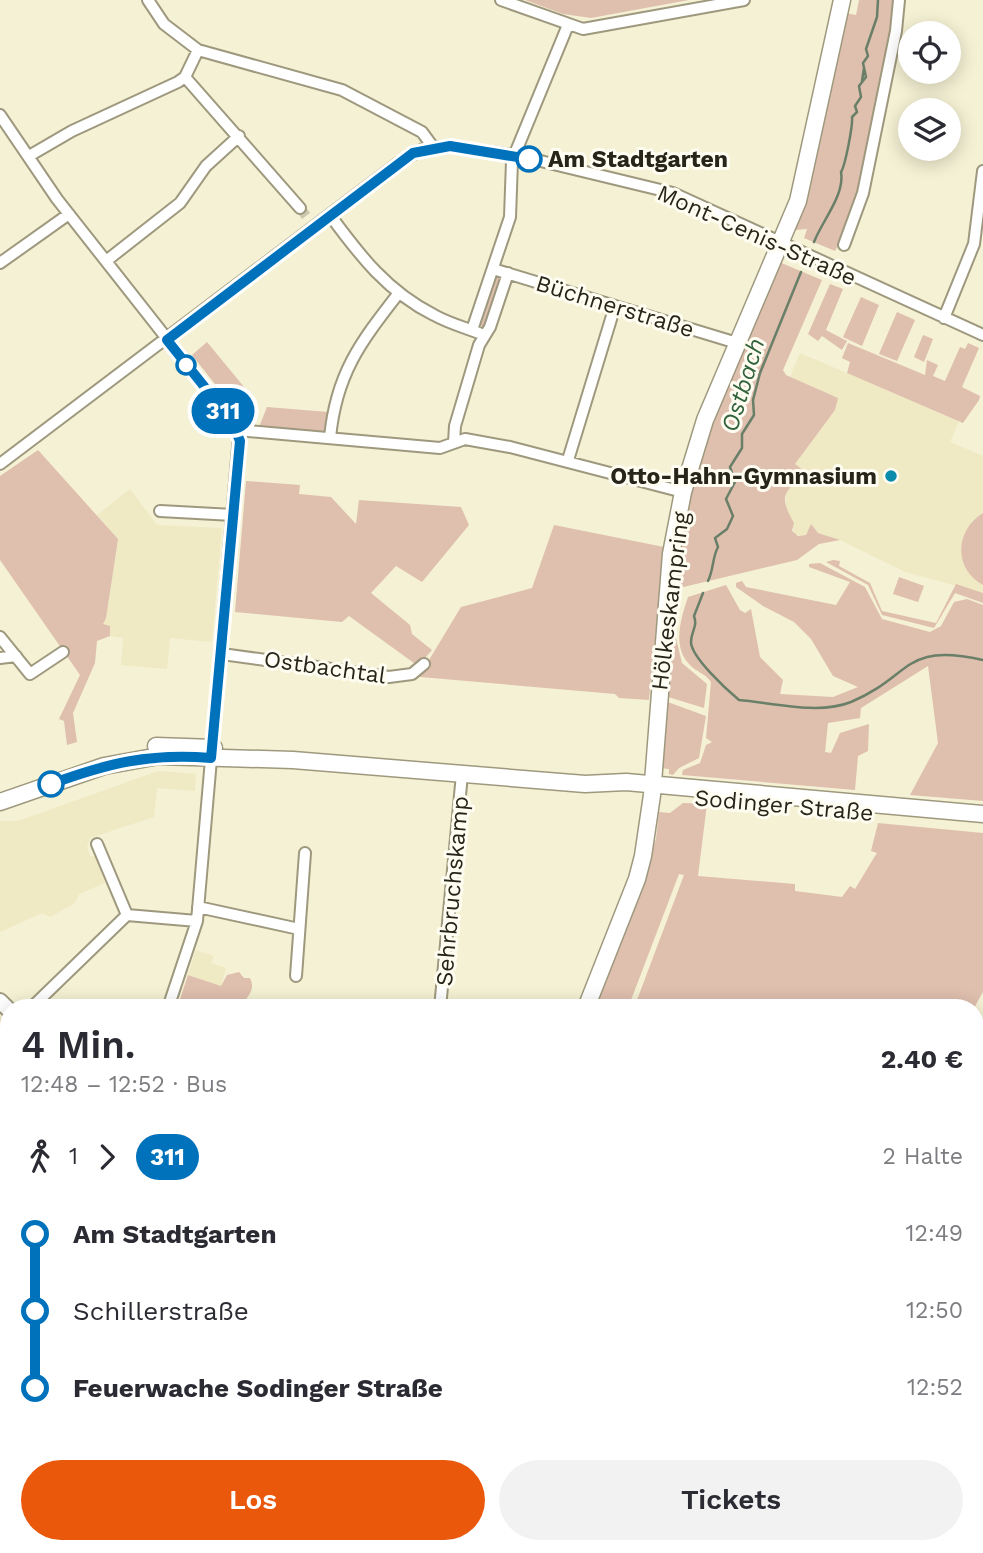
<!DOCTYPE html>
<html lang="de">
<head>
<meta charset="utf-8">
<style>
  :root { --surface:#fff; --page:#f2f2f3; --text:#2b2b33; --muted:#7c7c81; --accent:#ea580c }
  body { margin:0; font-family:"Work Sans",sans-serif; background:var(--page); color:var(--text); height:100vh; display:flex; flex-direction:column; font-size:26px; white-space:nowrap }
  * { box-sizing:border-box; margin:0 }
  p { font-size:23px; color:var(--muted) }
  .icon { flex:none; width:38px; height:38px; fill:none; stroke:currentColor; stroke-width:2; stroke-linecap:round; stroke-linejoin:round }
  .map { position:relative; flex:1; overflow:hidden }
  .drawer { position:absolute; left:0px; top:999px; width:984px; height:555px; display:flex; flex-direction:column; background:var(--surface); border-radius:28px 28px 0 0; box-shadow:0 4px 18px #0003 }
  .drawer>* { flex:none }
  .badge { padding:0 14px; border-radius:23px; font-size:24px; line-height:46px }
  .tools { position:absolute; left:898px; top:21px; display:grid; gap:14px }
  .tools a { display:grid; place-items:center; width:63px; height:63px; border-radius:50%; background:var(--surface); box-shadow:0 4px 18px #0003; font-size:35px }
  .map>.badge { position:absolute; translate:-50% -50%; box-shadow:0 0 0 4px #fff }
  .legs { display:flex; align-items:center; gap:10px; height:77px; padding:0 21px; font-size:23px }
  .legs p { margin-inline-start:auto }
  .summary { display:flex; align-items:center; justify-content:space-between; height:119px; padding:0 21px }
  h1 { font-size:38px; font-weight:600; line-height:52px }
  .cta { display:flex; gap:14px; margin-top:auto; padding:14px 21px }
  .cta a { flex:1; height:80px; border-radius:42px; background:var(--accent); color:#fff; font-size:28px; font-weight:600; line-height:80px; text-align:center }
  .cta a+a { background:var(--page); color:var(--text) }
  ul { padding:0 21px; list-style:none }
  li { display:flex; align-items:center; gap:24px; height:77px; font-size:26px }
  li i { display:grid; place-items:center; width:10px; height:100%; margin:0 9px; background:currentColor }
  li i::after { content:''; width:18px; height:18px; margin:-9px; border:5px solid; border-radius:50%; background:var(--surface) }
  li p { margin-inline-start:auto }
  li:first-child i { background:linear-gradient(#0000 50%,currentColor 0) }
  li:last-child i { background:linear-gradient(currentColor 50%,#0000 0) }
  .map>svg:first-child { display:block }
  .built { fill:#efe9c4 }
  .green { fill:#dfbfae }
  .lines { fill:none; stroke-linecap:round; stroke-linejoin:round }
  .stream { stroke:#6a7f68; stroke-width:2.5 }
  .minor-tunnel { stroke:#ccc8af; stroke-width:10; stroke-dasharray:10 5; stroke-linecap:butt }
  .minor-casing { stroke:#9e997e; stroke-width:14 }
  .tertiary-casing { stroke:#9e997e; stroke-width:18 }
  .secondary-casing { stroke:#9e997e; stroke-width:19 }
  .minor { stroke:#fff; stroke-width:10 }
  .tertiary { stroke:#fff; stroke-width:14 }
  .secondary { stroke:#fff; stroke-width:16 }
  .line-1-casing { stroke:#fff; stroke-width:16 }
  .line-1 { stroke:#0072bc; stroke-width:10 }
  .stop-1-dot { fill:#fff; stroke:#0072bc; stroke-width:3.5 }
  .poi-dot { fill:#0c8cac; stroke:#fffdf2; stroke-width:2.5 }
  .labels { text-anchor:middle; stroke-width:6; stroke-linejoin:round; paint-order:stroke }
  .stop-label { font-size:23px; font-weight:bold; fill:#27251a; stroke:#fffdf2; text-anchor:start }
  .street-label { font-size:23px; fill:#27251a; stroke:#fffdf2 }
  .poi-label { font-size:23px; font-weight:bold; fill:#27251a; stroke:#fffdf2; text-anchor:end }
  .water-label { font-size:24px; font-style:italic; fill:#32633c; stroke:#fffdf2 }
</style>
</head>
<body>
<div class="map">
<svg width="983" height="1553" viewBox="0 0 983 1553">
  <rect width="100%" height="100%" fill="#f5f1d4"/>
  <path class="built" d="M800,353L959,421L950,442L983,456V593L905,572L840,540L809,530L804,536L794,534L793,523L786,510V491L802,469L794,464L835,410L837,398L790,377Z
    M130,489L157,525L222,528L212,642L170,638L167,669L121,665L123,638L110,636V626L102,624L118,539L97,515Z
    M158,771L196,774L195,791L157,788L154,817L90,838L87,848L90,856H95L105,883L79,894L75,903L50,917L42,913L0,932V821H18Z
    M196,950L214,956L211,963L226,968L221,986L188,975Z
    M0,1018L9,1027V1349L0,1355Z"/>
  <path class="green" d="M525,0H689L591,18L563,14Z
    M859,0H895L893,22C879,95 871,187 835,251L804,238L807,229L795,230L811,178L846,13L856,15Z
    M779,262L822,280L783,370L786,375L838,398L835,410L795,464L803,470C790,494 775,490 794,523L792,531L798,536L806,535L811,524L818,533L840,540L819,544L797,560L675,589C673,482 737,359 779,262Z
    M497,275L502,277L483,328L479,325Z
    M830,284L843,289L826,330L847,341L842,350L822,336L818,341L808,334Z
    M861,297L879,305L862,346L843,337Z
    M897,312L915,320L897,361L879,354Z
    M923,335L933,339L924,362L914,357Z
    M207,342L254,399L242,418L192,355Z
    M848,343L925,375L927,360L938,365L933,376L945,381L960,347L965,349L968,343L979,348L962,387L980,396L979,400L963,423L847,373L850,362L842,358Z
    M267,407L328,412L326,430L323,432L259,427Z
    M38,450L118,539L106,618L103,624L110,626V636L97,641L95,663L73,713L77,742L67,745L64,721L59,719L80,675L0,560V476Z
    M246,481L300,485L299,494L331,497L356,524L359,500L461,507L469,525L422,582L396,566L371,593L410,625L412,634L432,650L418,666L349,616L342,622L235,612Z
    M983,513V585C953,569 955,530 983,513Z
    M554,525L664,547L649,700L619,698L615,694L409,676L426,665L461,607L532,588Z
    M833,560L840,561L839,566L870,583L882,611L936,623L956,584L983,593V603L955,593L934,628L882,615L868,585L826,562Z
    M820,563L865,587L882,619L930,632L941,626L954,602L967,599L983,605V801L910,795L938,743L928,666L861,708L860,718L828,723L825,752L831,753L840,733L869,724L868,751L858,756L855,790L682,775L683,770L700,763L706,745L712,742L706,738L711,682C705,673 696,672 689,664C672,646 681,618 688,597L726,585L740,610L745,613L751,609L760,657L783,680L780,694L833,697L858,687L833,676L811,639L794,622L763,606L736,587V583L742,581L746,587L836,605L850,582L809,567V564Z
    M899,577L924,586L918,602L893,594Z
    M670,633L675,634L682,663L707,684L704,708L665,696Z
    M665,701L706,716L699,758L679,768L673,775L669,774V769L660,768Z
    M683,803L707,804L698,876L795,884V891L842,897L850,886L855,889L875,856L877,853L871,851L878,823L983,833V992L974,1008H634L684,875L679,874L628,1008H592L656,839L659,812L670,813Z
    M239,972L244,978H250C257,993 244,996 243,1008H177L188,975L221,986L227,975Z
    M983,1118V1232L975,1223L981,1216L975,1207V1124Z
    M983,1275V1553H910L905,1545H975V1282Z
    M114,1545H214L206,1553H103Z
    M496,1545H516L523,1553H485Z"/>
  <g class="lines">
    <path class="stream" d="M862,81L864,68
      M814,242C822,221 845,195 841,172C845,166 853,126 852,117L857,112L855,106L861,97L859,86L866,77L863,63L868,56L866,49L877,17L878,0
      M708,581C714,569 712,558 718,547L715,538L727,529L733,516L726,499L735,482L730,467L742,448V434L754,415L753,400L760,373L801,272
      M703,593L694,616C698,627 691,631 691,642C691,657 727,690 739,700C773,703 819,715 851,702C913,676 902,642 983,660"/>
    <path class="minor-tunnel" d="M300,208L307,217"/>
    <g class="minor-casing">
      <path id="minor" d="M148,0L164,24L198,50L342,90L422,132L433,147
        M501,0L583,29L744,0
        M185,77L300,208
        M0,115L57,199L231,420L239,436L197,921L168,1008
        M29,156L72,131L178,82L185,77L198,50
        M330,215C360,256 388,292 434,315C450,324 467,328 484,335
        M844,245L863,193L896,31L899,0
        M106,261L180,203L206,166L239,136
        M0,263L69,214
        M493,269L737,343
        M944,318L974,244L983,171
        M472,330L510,217L512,161L568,25
        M237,430L440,448L465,439L510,447L683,492
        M330,438C336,374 360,343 398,294
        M454,442L455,426L479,345L490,327L508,273
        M568,460L615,306
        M0,464L398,163L423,149L450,146L524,157L673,193L983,335
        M160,511L233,515
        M0,637L30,674L63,652
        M222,654L389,677L412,674L424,664
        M0,658L16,656
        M97,844L127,915
        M198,907L299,929
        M296,976L305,853
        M31,1008L127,915L197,921
        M440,1008L462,774
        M0,1366L9,1360
        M0,1455L9,1468
        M58,1545L63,1553
        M726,1545L733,1553
        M211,1553L220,1545
        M623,1553L633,1545
        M775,1553L789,1545"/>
    </g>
    <g class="tertiary-casing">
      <path id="tertiary" d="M0,1001L9,1010
        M94,1553L105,1545"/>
    </g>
    <g class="secondary-casing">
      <path id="secondary" d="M156,746L214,748
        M0,802L104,766L159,756L293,760L585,784L626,782L983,814
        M586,1008L637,879L643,856L652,795L671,554L683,492L705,420L798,201L842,0
        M532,1545L540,1553"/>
    </g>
    <use href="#minor" class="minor"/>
    <use href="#tertiary" class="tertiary"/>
    <use href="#secondary" class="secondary"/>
  </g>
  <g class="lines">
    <g class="line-1-casing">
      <path id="line-1" d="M51,784C108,763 150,753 211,758L240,441L231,420L167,340L413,153L450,146L529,159"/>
    </g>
    <use href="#line-1" class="line-1"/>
  </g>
  <g class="stop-1-dot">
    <circle cx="529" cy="159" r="12"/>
    <circle cx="186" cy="365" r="9"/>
    <circle cx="51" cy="784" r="12"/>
  </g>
  <circle class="poi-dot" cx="891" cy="476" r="7"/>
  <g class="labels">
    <g class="stop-label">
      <text x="548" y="167">Am Stadtgarten</text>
    </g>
    <g class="street-label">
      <text transform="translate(757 235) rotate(24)" y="8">Mont-Cenis-Straße</text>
      <text transform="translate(615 306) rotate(17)" y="8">Büchnerstraße</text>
      <text transform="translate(670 601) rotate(-83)" y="8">Hölkeskampring</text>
      <text transform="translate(325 667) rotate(8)" y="8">Ostbachtal</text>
      <text transform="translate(784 805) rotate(5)" y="8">Sodinger Straße</text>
      <text transform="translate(452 891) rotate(-85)" y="8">Sehrbruchskamp</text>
    </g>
    <g class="poi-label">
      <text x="877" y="484">Otto-Hahn-Gymnasium</text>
    </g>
    <g class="water-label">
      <text transform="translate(743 385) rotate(-73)" y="8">Ostbach</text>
    </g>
  </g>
</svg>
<div class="tools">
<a><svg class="icon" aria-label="locate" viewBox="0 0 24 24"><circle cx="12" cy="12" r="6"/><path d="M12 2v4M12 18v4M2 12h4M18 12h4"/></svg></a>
<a><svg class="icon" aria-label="layers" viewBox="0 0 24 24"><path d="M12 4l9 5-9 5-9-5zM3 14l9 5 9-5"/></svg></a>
</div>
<b class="badge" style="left:223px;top:411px;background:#0072bc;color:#fff">311</b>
<section class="drawer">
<div class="summary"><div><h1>4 Min.</h1><p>12:48 – 12:52 · Bus</p></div><b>2.40 €</b></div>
<div class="legs"><svg class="icon" aria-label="walk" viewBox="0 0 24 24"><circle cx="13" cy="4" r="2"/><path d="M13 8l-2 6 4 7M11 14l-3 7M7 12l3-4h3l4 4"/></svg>1<svg class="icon" aria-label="forward" viewBox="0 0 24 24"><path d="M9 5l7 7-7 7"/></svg><b class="badge" style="background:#0072bc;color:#fff">311</b><p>2 Halte</p></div>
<ul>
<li><i style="color:#0072bc"></i><b>Am Stadtgarten</b><p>12:49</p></li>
<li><i style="color:#0072bc"></i><span>Schillerstraße</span><p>12:50</p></li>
<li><i style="color:#0072bc"></i><b>Feuerwache Sodinger Straße</b><p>12:52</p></li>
</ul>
<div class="cta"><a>Los</a><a>Tickets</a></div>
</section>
</div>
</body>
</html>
